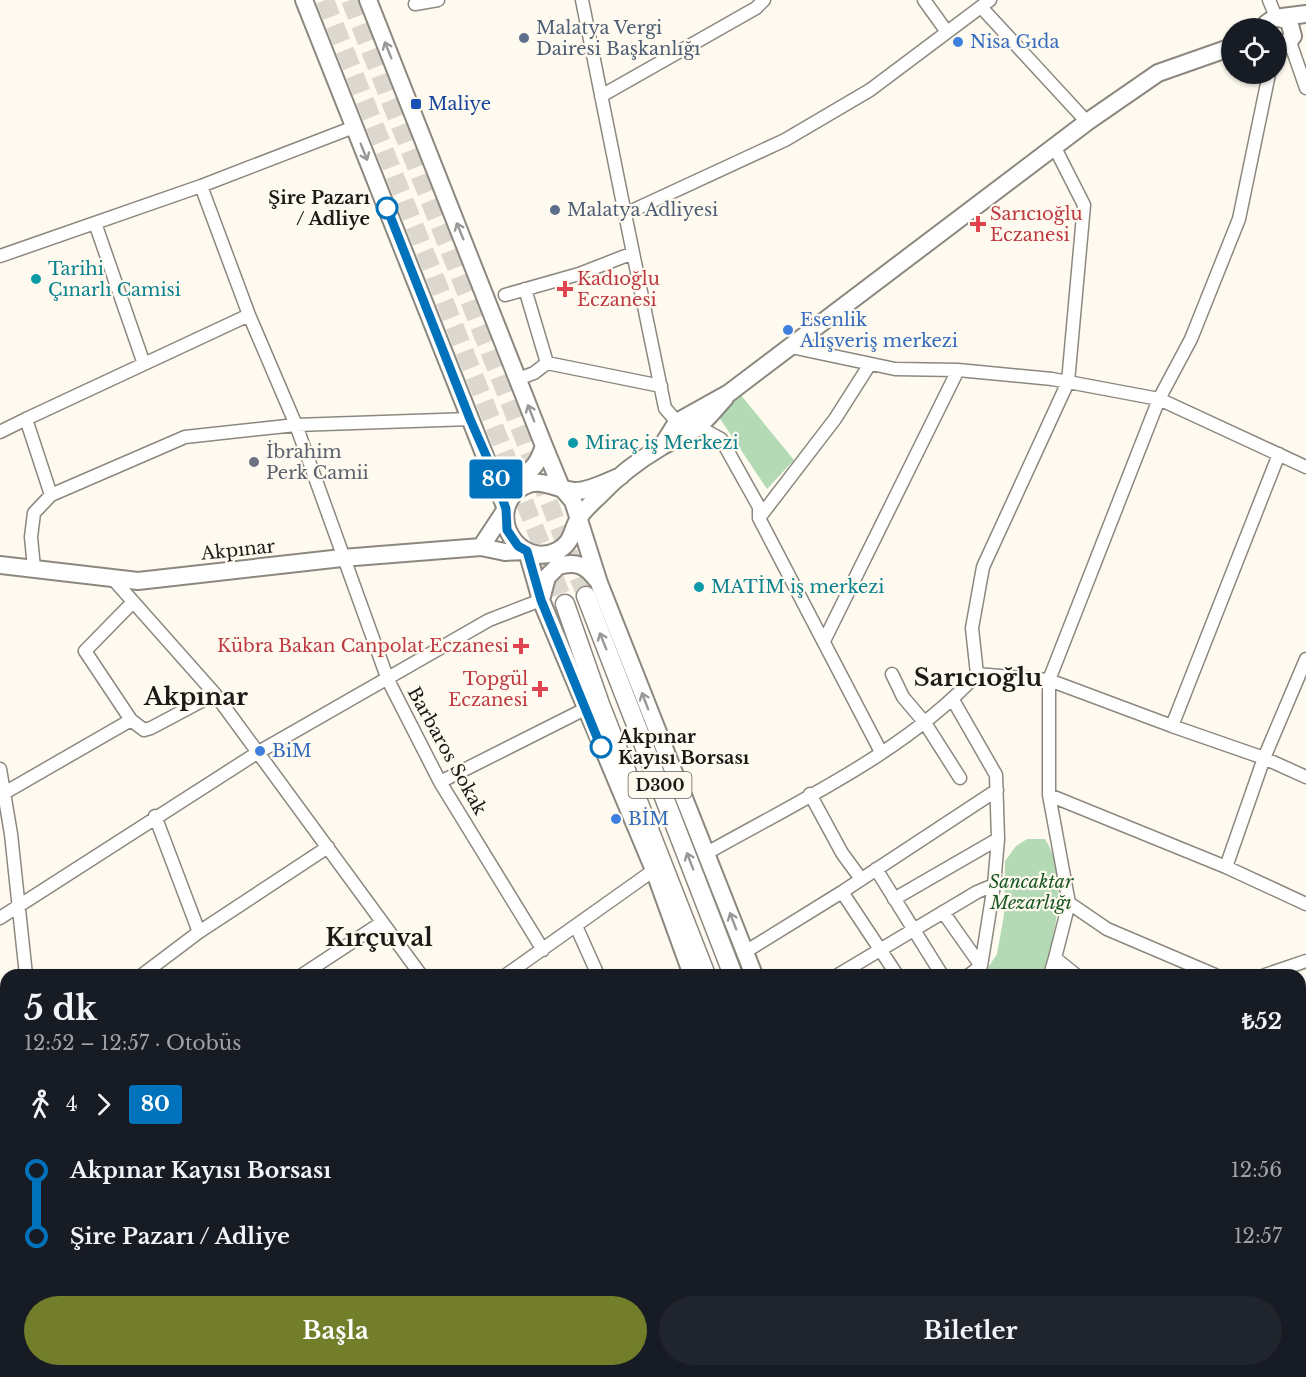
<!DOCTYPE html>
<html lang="tr">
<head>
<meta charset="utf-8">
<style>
  :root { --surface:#171b24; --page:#20242c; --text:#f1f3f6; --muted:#9ea1a6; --accent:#727e2a }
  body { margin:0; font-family:"Libre Baskerville",serif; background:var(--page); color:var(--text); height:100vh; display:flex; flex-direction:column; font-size:22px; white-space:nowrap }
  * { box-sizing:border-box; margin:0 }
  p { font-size:20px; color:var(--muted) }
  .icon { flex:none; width:33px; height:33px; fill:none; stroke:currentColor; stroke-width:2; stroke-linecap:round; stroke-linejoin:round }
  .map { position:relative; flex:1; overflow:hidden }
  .panel { position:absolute; left:0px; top:969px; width:1306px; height:408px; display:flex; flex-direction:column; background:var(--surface); border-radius:18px 18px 0 0; box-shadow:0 2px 4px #0004 }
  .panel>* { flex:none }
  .badge { padding:0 12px; border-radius:4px; font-size:21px; line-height:39px }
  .tools { position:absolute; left:1221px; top:18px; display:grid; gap:12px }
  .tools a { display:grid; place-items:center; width:66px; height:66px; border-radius:50%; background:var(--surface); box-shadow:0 2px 4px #0004; font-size:30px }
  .map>.badge { position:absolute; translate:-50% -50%; box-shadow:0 0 0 3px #fff }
  .legs { display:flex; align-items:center; gap:9px; height:66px; padding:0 24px; font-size:20px }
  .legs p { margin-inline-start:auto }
  .summary { display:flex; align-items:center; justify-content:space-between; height:102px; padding:0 24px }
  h1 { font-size:33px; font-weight:700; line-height:45px }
  .primary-button { display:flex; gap:12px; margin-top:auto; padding:12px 24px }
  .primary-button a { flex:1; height:69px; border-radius:36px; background:var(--accent); color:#fff; font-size:24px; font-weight:700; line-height:69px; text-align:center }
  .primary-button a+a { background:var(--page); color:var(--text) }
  ul { padding:0 24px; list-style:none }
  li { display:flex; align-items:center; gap:21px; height:66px; font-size:22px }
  li i { display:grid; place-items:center; width:9px; height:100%; margin:0 8px; background:currentColor }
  li i::after { content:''; width:15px; height:15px; margin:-8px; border:4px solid; border-radius:50%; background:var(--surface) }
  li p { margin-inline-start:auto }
  li:first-child i { background:linear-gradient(#0000 50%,currentColor 0) }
  li:last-child i { background:linear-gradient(currentColor 50%,#0000 0) }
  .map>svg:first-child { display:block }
  .green { fill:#b3dab5 }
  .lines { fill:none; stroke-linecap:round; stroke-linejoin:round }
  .highway-tunnel { stroke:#ddd8cf; stroke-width:18; stroke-dasharray:18 9; stroke-linecap:butt }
  .minor-casing { stroke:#8c887f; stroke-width:15 }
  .major-casing { stroke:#8c887f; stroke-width:20 }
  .highway-casing { stroke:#8c887f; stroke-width:21 }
  .minor { stroke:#fff; stroke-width:12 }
  .major { stroke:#fff; stroke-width:16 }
  .highway { stroke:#fff; stroke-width:18 }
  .oneway { stroke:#999896 }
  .line-1-casing { stroke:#fff; stroke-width:14 }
  .line-1 { stroke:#0072bc; stroke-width:9 }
  .service-dot { fill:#5c6f8a; stroke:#fffaf0; stroke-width:2 }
  .shop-dot { fill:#3f7fe0; stroke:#fffaf0; stroke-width:2 }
  .transit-dot { fill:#1a4fb4; stroke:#fffaf0; stroke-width:2 }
  .stop-1-dot { fill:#fff; stroke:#0072bc; stroke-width:3 }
  .health-dot { fill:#e0444e; stroke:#fffaf0; stroke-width:2 }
  .culture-dot { fill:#0f9aa8; stroke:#fffaf0; stroke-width:2 }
  .worship-dot { fill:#6b7280; stroke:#fffaf0; stroke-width:2 }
  .labels { text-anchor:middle; stroke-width:4.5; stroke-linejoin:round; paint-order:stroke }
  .shield { fill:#fffaf0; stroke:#605d57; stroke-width:1.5 }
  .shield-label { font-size:16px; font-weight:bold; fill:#1c1a16 }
  .service-label { font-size:18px; fill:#4e5e75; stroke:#fffaf0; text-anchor:start }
  .shop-label { font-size:18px; fill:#366cbe; stroke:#fffaf0; text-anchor:start }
  .transit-label { font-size:18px; fill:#164399; stroke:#fffaf0; text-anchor:start }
  .stop-label { font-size:18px; font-weight:bold; fill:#1c1a16; stroke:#fffaf0; text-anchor:end }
  .health-label { font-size:18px; fill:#be3a42; stroke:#fffaf0; text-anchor:start }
  .culture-label { font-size:18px; fill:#0d838f; stroke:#fffaf0; text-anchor:start }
  .worship-label { font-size:18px; fill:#5b616d; stroke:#fffaf0; text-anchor:start }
  .street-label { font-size:18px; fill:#1c1a16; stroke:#fffaf0 }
  .park-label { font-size:18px; font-style:italic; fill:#1a5824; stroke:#fffaf0 }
  .district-label { font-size:24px; font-weight:bold; fill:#1c1a16; stroke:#fffaf0 }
</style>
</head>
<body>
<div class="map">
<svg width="1306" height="1377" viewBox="0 0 1306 1377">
  <rect width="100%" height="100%" fill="#fffaf0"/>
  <path class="green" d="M740,394L794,460L767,489L715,411Z
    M1027,839H1045C1070,878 1055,934 1043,975H983L997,954L1004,915L1005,861L1016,846Z
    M1301,1164L1306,1180V1307H1301Z
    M1015,1371H1113L1109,1377H1017Z
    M1202,1371H1296L1293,1377H1143Z"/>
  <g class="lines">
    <path class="highway-tunnel" d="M325,0L565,604
      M350,0L586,596"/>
    <g class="minor-casing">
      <path id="minor" d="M582,0L625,214
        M924,0L947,32
        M1269,0L1276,17
        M415,4L438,0
        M981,7L1087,122
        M1290,42L1306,88
        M601,96L756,8L764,0
        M201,186L249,315L296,425L388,680L440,782L543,950
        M95,223L144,364
        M0,256L201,186L354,127
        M525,289L547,363
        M505,295L579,274L633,253
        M791,347L895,369L958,370L1052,379L1159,399L1306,467
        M518,379L534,373L547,363L661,386
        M0,432L26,419
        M1279,454L1172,726L1264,758L1306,659
        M51,495L26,419L249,315
        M759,518L835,419L870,364
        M34,568L31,537L34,513L51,495L185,437L296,425L470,419
        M113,579L215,694L421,975
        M824,641L958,370
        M892,674L903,697L925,723L960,778
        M977,674L972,628L983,567L1068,382L1084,205L1054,146
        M953,700L996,775L998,839L994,885L981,966L969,975
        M131,720L85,651L133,602
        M881,752L759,518V507L721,439L699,427L677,422L665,408L625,214L785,140L870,90L990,0
        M0,769L11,834L26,975
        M440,782L585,709
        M6,792L131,720L144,730L151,728L215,694
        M810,794L842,853L861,879
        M1049,795L1226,867L1306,904
        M707,853C797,802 907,751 977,674L1049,680L1172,726
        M1226,867L1264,758L1306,777
        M876,869L942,975
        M842,892L997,790
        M894,899L998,839
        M1069,903L1107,929L1215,975
        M943,912L981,966
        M0,918L257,753L489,620L541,600
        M576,926L598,975
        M199,932L328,847
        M745,952L842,892L897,975
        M1055,958L1069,903L1049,795V680L1159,399L1191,339L1239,219L1269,74
        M142,975L199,932L155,816
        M302,975L381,923
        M506,975L654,870
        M838,975L977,892L994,885
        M1050,975L1055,958L1076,975
        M1265,975L1306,961
        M1300,1062L1306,1066
        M0,1081L6,1077
        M1300,1127L1306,1130
        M1300,1314H1306
        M1300,1332L1306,1330
        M297,1371L309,1377
        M585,1371L590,1377
        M788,1371L794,1377
        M1010,1371L1011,1377
        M43,1377L46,1371
        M177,1377L180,1371
        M336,1377L343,1371
        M465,1377L472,1371
        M711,1377L717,1371
        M947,1377L950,1371
        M1119,1377L1121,1374L1141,1371"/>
    </g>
    <g class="major-casing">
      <path id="major" d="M304,0L506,509
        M368,0L544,446L561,487L573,501L599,583L754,975
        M1282,17L1306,14
        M1265,28L1267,23L1276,17L1289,21L1293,36L1286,45H1276
        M662,446L677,422L729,393L1087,122L1158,73L1232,47
        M492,469L507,477C530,476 537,467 544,446
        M621,476C608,481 588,492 574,491C553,489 538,474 518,490C486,517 520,569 557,551C573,543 571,531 579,518C583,510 593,502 600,495C617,477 639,460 661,447C673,439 689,436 700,425C709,417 717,407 725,398
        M481,547L506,509
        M527,551L541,600L654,870L692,975
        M0,565L138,581L342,558L481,547L505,552L527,551
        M541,600L547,577L558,566C576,561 586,565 597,580
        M0,1302L6,1305
        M123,1371L133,1377
        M846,1371L848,1377
        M907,1371L910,1377"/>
    </g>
    <g class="highway-casing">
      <path id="highway" d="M586,596L733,975
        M565,604L600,704L706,975
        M865,1371L867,1377
        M891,1371L894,1377"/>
    </g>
    <use href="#minor" class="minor"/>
    <use href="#major" class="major"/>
    <use href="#highway" class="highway"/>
  </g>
  <defs><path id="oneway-shaft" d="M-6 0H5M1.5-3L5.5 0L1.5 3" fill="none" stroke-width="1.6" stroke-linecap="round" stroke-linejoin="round" transform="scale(1.5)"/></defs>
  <g class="oneway">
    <use href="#oneway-shaft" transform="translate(388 50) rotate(-112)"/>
    <use href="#oneway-shaft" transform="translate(364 152) rotate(68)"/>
    <use href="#oneway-shaft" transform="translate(460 231) rotate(-112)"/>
    <use href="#oneway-shaft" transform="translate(531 413) rotate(-111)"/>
    <use href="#oneway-shaft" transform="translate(603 641) rotate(-112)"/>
    <use href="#oneway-shaft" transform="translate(645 701) rotate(-111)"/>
    <use href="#oneway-shaft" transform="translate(690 861) rotate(-111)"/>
    <use href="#oneway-shaft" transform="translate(733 921) rotate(-111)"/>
  </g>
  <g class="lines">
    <g class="line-1-casing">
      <path id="line-1" d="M387,208L470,419L492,469L506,509L507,530L518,546L527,551L541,600L601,747"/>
    </g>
    <use href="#line-1" class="line-1"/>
  </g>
  <g class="service-dot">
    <circle cx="524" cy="38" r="6"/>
    <circle cx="555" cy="210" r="6"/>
  </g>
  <g class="shop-dot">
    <circle cx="958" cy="42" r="6"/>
    <circle cx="788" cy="330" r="6"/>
    <circle cx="260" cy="751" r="6"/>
    <circle cx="616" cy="819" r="6"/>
  </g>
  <rect class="transit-dot" x="410" y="98" width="12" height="12" rx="3"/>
  <g class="stop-1-dot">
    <circle cx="387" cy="208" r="10"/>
    <circle cx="601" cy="747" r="10"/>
  </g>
  <g class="health-dot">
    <path d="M975 215h6v6h6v6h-6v6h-6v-6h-6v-6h6z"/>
    <path d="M562 280h6v6h6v6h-6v6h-6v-6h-6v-6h6z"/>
    <path d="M518 637h6v6h6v6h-6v6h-6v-6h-6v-6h6z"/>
    <path d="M537 680h6v6h6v6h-6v6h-6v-6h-6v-6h6z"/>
  </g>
  <g class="culture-dot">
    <circle cx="36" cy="279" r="6"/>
    <circle cx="573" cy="443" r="6"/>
    <circle cx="699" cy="587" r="6"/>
  </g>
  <circle class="worship-dot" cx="254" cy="462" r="6"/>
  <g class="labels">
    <rect class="shield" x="628.5" y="772" width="63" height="26" rx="4.5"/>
    <g class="shield-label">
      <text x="660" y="791">D300</text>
    </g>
    <g class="service-label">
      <text x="536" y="34">Malatya Vergi<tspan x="536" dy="21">Dairesi Başkanlığı</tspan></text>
      <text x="567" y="216">Malatya Adliyesi</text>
    </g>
    <g class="shop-label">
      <text x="970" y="48">Nisa Gıda</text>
      <text x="800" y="326">Esenlik<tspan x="800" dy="21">Alışveriş merkezi</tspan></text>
      <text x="272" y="757">BiM</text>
      <text x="628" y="825">BİM</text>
    </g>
    <g class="transit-label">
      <text x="428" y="110">Maliye</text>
    </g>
    <g class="stop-label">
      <text x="370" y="204">Şire Pazarı<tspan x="370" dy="21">/ Adliye</tspan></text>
      <text x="618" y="743" text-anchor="start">Akpınar<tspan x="618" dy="21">Kayısı Borsası</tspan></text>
    </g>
    <g class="health-label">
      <text x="990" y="220">Sarıcıoğlu<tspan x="990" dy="21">Eczanesi</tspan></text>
      <text x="577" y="285">Kadıoğlu<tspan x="577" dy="21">Eczanesi</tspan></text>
      <text x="509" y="652" text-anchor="end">Kübra Bakan Canpolat Eczanesi</text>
      <text x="528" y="685" text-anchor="end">Topgül<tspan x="528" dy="21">Eczanesi</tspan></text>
    </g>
    <g class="culture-label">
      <text x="48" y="275">Tarihi<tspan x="48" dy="21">Çınarlı Camisi</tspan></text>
      <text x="585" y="449">Miraç iş Merkezi</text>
      <text x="711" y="593">MATİM iş merkezi</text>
    </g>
    <g class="worship-label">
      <text x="266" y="458">İbrahim<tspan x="266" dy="21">Perk Camii</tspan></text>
    </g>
    <g class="street-label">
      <text transform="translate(238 550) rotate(-6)" y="6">Akpınar</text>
      <text transform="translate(447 751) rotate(61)" y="6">Barbaros Sokak</text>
    </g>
    <g class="park-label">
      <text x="1031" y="888">Sancaktar<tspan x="1031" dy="21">Mezarlığı</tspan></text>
    </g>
    <g class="district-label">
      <text x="978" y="686">Sarıcıoğlu</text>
      <text x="196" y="705">Akpınar</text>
      <text x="379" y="946">Kırçuval</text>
    </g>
  </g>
</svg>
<div class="tools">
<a><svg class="icon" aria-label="locate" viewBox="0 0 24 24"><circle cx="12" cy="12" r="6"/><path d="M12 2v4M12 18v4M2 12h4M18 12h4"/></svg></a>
</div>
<b class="badge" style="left:496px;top:479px;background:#0072bc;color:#fff">80</b>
<section class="panel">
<div class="summary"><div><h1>5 dk</h1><p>12:52 – 12:57 · Otobüs</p></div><b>₺52</b></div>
<div class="legs"><svg class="icon" aria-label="walk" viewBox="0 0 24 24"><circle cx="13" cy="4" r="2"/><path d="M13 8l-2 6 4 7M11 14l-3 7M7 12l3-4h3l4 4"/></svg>4<svg class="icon" aria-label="forward" viewBox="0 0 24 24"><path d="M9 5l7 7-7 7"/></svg><b class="badge" style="background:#0072bc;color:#fff">80</b></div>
<ul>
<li><i style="color:#0072bc"></i><b>Akpınar Kayısı Borsası</b><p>12:56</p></li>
<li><i style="color:#0072bc"></i><b>Şire Pazarı / Adliye</b><p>12:57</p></li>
</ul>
<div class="primary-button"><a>Başla</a><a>Biletler</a></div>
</section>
</div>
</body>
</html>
